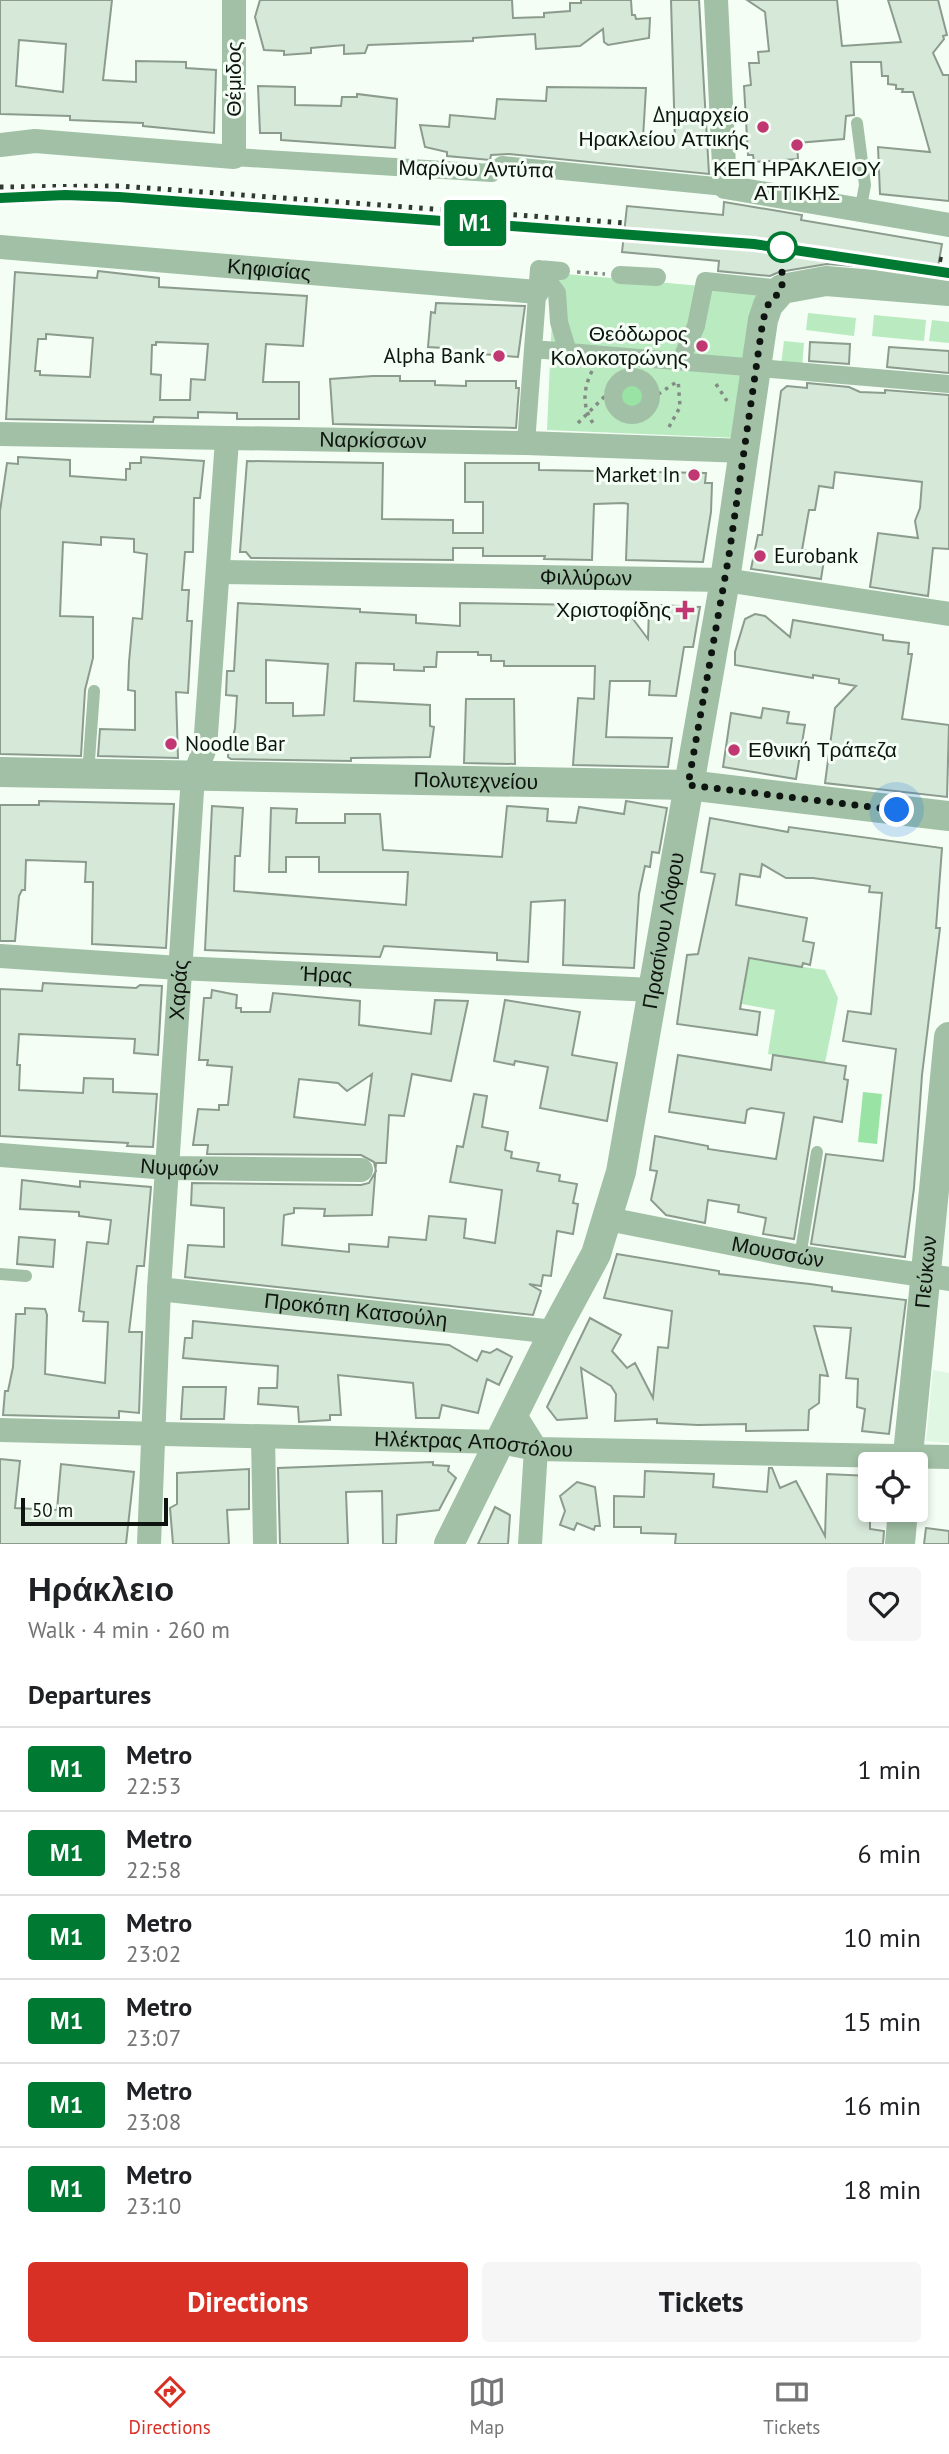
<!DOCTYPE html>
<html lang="en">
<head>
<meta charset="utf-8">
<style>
  :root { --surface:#fff; --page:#f6f6f6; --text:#202124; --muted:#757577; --line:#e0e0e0; --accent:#d93025 }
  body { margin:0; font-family:"PT Sans",sans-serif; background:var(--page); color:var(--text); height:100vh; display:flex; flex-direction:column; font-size:26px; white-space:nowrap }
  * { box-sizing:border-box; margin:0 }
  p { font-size:23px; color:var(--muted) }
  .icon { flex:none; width:38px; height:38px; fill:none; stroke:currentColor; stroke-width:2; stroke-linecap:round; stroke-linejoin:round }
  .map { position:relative; height:1544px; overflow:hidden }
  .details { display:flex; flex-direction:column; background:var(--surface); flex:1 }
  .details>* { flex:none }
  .badge { padding:0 14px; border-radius:5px; font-size:24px; line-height:46px }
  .tools { position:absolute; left:858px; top:1452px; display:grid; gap:14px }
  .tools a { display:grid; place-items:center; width:70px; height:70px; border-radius:7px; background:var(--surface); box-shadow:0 4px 10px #0003; font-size:35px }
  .scale { position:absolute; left:21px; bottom:18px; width:147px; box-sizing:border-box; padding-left:7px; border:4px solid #0e140f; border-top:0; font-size:19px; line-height:24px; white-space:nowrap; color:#0e140f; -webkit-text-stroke:5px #f4fef5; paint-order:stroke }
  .you { position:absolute; width:35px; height:35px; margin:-18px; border:5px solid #fff; border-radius:50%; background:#1a73e8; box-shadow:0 0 0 10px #1a73e833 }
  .map>.badge { position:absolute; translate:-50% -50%; box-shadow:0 0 0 4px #fff }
  h2 { padding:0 28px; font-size:26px; line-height:63px }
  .round { display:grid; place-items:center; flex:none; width:74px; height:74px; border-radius:7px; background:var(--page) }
  .summary { display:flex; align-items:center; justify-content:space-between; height:119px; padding:0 28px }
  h1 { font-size:33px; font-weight:700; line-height:52px }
  .action { display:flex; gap:14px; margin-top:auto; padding:14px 28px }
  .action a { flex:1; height:80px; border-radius:7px; background:var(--accent); color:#fff; font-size:28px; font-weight:700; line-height:80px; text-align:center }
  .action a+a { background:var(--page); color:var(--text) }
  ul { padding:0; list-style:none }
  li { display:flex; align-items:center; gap:21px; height:84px; padding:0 28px; border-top:2px solid var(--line) }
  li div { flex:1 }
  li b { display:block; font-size:26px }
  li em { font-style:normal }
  li .badge { min-width:77px; font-weight:700; text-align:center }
  .tabs { display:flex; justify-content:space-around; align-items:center; height:98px; border-top:2px solid var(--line); background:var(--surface); font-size:19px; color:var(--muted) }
  .tabs a { display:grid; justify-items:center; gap:4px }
  .tabs .current { color:var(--accent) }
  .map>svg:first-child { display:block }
  .built { fill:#e0f8e3 }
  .green { fill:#b9eac0 }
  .water { fill:#99e3a5 }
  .building { fill:#d6e8d8; stroke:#8b9c8d; stroke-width:2; fill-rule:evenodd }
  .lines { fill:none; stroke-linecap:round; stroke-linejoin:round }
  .path { stroke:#838b84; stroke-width:3.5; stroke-dasharray:3.5 5; stroke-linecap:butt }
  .service { stroke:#a1c0a5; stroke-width:12 }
  .pedestrian { stroke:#a1c0a5; stroke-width:18 }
  .minor { stroke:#a1c0a5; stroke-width:24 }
  .tertiary { stroke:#a1c0a5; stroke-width:30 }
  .rail { stroke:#323933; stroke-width:5; stroke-dasharray:3.5 7; stroke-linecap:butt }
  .line-casing { stroke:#fff; stroke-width:16 }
  .line { stroke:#007a33; stroke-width:10 }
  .walk { stroke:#0e140f; stroke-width:7; stroke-dasharray:0 12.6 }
  .poi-dot { fill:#c03772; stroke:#f4fef5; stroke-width:2.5 }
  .stop-dot { fill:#fff; stroke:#007a33; stroke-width:3.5 }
  .labels { text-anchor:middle; stroke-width:6; stroke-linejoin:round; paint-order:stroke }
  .street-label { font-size:21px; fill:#0e140f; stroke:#f4fef5 }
  .poi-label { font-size:21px; fill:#0e140f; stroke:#f4fef5; text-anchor:end }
</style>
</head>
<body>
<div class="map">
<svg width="949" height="1544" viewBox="0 0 949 1544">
  <rect width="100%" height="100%" fill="#f4fef5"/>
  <path class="built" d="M933,1370L949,1373V1443L926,1441Z"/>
  <path class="green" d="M554,273L758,291L739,438L547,430Z
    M808,313L856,318L854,336L806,330Z
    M874,315L926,320L924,341L872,336Z
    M932,320L949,322V343L929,341Z
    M784,341L804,343L802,367L781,365Z
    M749,959L825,970L838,998L825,1063L768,1054L775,1010L742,1004Z"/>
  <path class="water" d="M621 396a12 12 0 1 1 24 0a12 12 0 1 1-24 0Z
    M863,1092L882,1094L877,1144L858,1142Z"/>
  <path class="building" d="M0,0H112L103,80L136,82V61L186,62V68L216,70L214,133L143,126V123L70,120V116L0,114ZM19,40L66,44L63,92L16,86Z
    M260,0H512L513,18L544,17V13L570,11V3H581V0H631L632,15H635L636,19L650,18L649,38L608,45L604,42L603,29L580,46L536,49L535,34L473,38V41L368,45L365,53L344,54V45L311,48V53L284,55V51L264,50L255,17Z
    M671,0H699L709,174L509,154L491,155L490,160L447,156V152L425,147L420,125L449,127L450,115L495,119L497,99L546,101L547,87L646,88L643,138L675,141Z
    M747,0H837L842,46L901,42L888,0H938L947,35L943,36L944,39L933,53L943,75H949V201L880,194L878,147L930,152L913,92H902L903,89H896V85L888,84V76H882L881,62H851L854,115L846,116L844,139L797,143L798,159L754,162L753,155H748L744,86L751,85L749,63H759L758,52L769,51L765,12Z
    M258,86L295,87V105L341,106L342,97H357V94L397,99L395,148L281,140V133H260Z
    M724,202L802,215L801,220L942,244L937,272L827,264L779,272L770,276L718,271L719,261L622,252L627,206L723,215Z
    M98,271L159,278V287L307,296L303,346L266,344L263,382H299V419H237V413L198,412V418L154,417L153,422L6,419L15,272L97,278ZM46,334L93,338L90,377L40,375V371H35L38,339H46ZM156,342L208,344L205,380L191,379L190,400H160L161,375L151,374L152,345H156Z
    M436,303L525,306L518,357L443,351V348L428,347L431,312L435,313Z
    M810,342L850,344L849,364L809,361Z
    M889,347L949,351V373L887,367Z
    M373,376H400V381H435V385L466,386V381H516V388H519L516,428L333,424L330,379Z
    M807,383L849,387L860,392L885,393V390L949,395V549L933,548L928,596L870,587L878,533L918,538L915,521L920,508L922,482L835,472L833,488L819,486L815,510H809L802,550L825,553L821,579L751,569L758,535H762L781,391L787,386L807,388Z
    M18,457L70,460V476L126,480V469H130V463H141V457L204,461L200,498H194L193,552H185L182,590H189L187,621H192L188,693L176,692L178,758L98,756L100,729L135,730V691L128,690L129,662L133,618L142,619L147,554L134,552V539L101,537V545L63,542L60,616L93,617V658L85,690L81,756L0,754V511L7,463L18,464Z
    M247,461L383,463L382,519L453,520V533H483V502H465V463H539V470L706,473L705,483H712L711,512L703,562L626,560L628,504L624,503L594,504L592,560L544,559L545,556H483V548H453V560L251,558L246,552H240Z
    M238,603L360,609V612L416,615V623L460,626V603L589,605V609L624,607L648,639L649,609L658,605L700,607L693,647H684L676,696L649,695L650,681H610L606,737L672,738L668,767L573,765L578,698L594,699L595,666H504V661H491V655H478V652H437L436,667H424V671L394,670V664L356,663L354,701L430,705V726L434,727L430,757L351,758V761L231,759L228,757L229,737H233L235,728L237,696L226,695L227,671H234ZM266,660L328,664L324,715L293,716V703H266Z
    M755,614L765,616L790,637L793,620L883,635V640L909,643L908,654H912L902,719L949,725L947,797L825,783L835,708L856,686L839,683V679L813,675V678L735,665V652L745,619Z
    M466,699H514L515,764L464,763Z
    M763,708L789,712L787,723L805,725L796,779L723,767L731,713L761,718Z
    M39,801L174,804L166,948L92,944L93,882H85L86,862L26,860L25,890H22L19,896L15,941H0V805H39Z
    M626,801L667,808L659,853L652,852L650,867L645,866L639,894L634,968L563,965L565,900L531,902L528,962L497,960V953L384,946L380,957L205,950L212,806L243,808L240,856H235L234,891L406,905L408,872H319V857H286V872H269L271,808L297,809L296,823H345V814H380L383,850L502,857L507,806L548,809L547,821L576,823L579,807L624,814Z
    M710,818L788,832L789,827L942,848L936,928H940L922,1075L914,1188L905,1257L811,1244L826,1154L883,1161L896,1049L843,1041L848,1011L871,1014L882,893L869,892L870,886L813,878H786L762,864L760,877L740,874L736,905L807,918L803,941L814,943L810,965L803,963L802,967L749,958L740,1009L760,1012L757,1035L677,1024L687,955L698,954L715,874L701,872Z
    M43,983L136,988L140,985L162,986L158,1055L134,1053L135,1039L19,1034L17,1065H20L19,1090L83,1093L84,1078L113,1079V1092L157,1094L153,1147L127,1146L128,1143L0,1136V989L42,991Z
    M212,990L237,995L236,1008H241V1012H270L273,993L360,1001L359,1025L431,1034L435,1000L468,1001L451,1081L412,1074L404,1116L389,1115L386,1163H376L372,1215L324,1216L325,1209L294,1208V1213L284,1215L282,1245L349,1252V1244L388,1247L389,1237L426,1240L429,1216L466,1219L464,1238L495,1243L502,1190L450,1182L457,1146L463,1147L474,1094L487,1096L482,1127L508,1132L505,1150L512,1152L511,1158L539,1163L537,1171L560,1175L559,1181L577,1184L573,1203L578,1204L573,1234L557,1231L551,1276L543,1275L541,1286L529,1284L541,1291L533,1315L185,1277L188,1245L224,1247V1208L191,1205L192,1183L361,1185L369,1183L376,1171L374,1162L361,1155L207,1154L208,1145H193L198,1109L219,1110V1105H228L232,1067L207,1065L208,1060H199L204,998H211ZM372,1074L365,1125L294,1117L299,1079L338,1083L347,1091Z
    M505,1000L580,1012L572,1055L617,1063L607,1121L540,1108L548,1067L515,1061L514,1065L494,1061Z
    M678,1055L771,1070L773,1055L846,1066L844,1079L848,1080L842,1122L814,1117L794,1239L763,1234L766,1218L738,1212L739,1205L708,1200L705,1223L666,1215L651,1200L657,1171L650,1170L655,1136L708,1146V1149L776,1159L784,1113L751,1108L747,1110L745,1123L669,1112Z
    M22,1180L80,1187V1181L151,1187L144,1266H137L129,1332H142L139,1413L119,1411V1418L3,1415L5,1391H8L13,1367L16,1314H25V1308L45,1309L47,1315L45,1374L105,1383L108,1322L83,1321L84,1312L79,1311L87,1242L108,1244L111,1220L79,1216V1212L20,1209Z
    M19,1237L55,1240L53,1267L17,1264Z
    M617,1254L719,1271V1274L810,1284L832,1287V1291L906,1300L889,1434L862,1431L865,1409L857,1407L858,1379L846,1378L851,1328L814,1326L828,1376L820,1375L819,1403L809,1410L808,1430L746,1431V1424L698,1425L657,1423V1419L615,1421L616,1394L611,1386L581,1368L587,1418L557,1420L547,1407L590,1318L621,1335L612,1351L627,1368L635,1363L653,1398L658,1347L668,1348L672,1311L604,1298Z
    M193,1321L449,1345L477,1361L482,1351L490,1353L497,1349L512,1357L499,1385L487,1379L478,1413L442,1405L439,1418H416L413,1383L338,1375L341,1415H330V1420L299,1422L298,1407L258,1404L259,1388H277L278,1366L183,1358L185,1338H192Z
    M183,1387H226L224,1419H181Z
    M0,1459L20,1461L15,1508L57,1510L61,1464L134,1472L126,1544H0Z
    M433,1462V1465L449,1466L448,1471L456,1478L439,1510L397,1515L396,1544H383L382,1491L346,1492L348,1544H280L278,1468Z
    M769,1468H772L780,1488L796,1481L825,1536L827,1474L870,1476V1529L884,1531L883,1544H675L676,1534L641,1533V1527H614V1496L644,1497L645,1471L714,1474L713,1487L767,1492Z
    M249,1469V1509L227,1510L229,1544H173L170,1508L177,1504V1473Z
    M577,1482L595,1487L600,1526H595L594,1530L577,1523L574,1530L560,1525L565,1511L560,1496Z
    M495,1507L510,1515L508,1544H478Z
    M926,1528L949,1531V1544H924Z"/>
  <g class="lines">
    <path class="path" d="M577,272L605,274
      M592,371C583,389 582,407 593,423
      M716,384L727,401
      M651,399L678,381
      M578,423L605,396L613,393
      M669,427L680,407L678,379"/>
    <path class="service" d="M857,123L865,185L860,212
      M88,774L94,691
      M800,1257L817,1152
      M0,1274L26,1276"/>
    <path class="pedestrian" d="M234,157L492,173L502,165L725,187
      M539,269L557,293L559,322L568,352
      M539,269L561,271
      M620,275L657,277
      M533,349L949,384
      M681,360L696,326L705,281L782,289
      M613 396a19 19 0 1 1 38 0a19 19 0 1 1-38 0Z
      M526,443L539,269"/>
    <g class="minor">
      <path d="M716,0L725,187L949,225"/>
      <path d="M0,145L35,141L234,157V0"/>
      <path id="s1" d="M0,247L537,292"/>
      <path id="s2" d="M0,434L526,443L745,451"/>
      <path id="s3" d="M220,572L725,580L949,614"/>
      <path id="s4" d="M0,956L179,968L653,990"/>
      <path id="s5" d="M0,1155L168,1168L361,1170"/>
      <path id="s6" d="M608,1219L800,1257L949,1279"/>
      <path id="s7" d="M159,1289L554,1332"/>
      <path d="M514,1414L536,1449L530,1544"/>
      <path id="s8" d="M0,1430L501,1442L536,1449L949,1457"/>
      <path d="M263,1437L265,1544"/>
      <path id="s9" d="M149,1544L159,1289L192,791L194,776L205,748L227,440"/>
    </g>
    <g class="tertiary">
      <path id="s10" d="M0,772L688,785L949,816"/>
      <path id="s11" d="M907,1465L949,1037"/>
      <path id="s12" d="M449,1544L554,1332L596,1254L621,1172L725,580L763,320L768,305L782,289L826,281L949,291"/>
      <path d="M900,1544L903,1510"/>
    </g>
    <path class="rail" d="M0,187L120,186L625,223
      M101,196L154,199
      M0,198L35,196
      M527,227L624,235
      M939,259L949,261
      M937,271L949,273"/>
  </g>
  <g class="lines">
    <g class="line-casing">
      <path id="line" d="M0,198L65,195L119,197L754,244L949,273"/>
    </g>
    <use href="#line" class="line"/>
    <path class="walk" d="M782,247V289L768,305L763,320L729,555L688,785L897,810"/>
  </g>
  <g class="poi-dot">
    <circle cx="763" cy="127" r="7"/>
    <circle cx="797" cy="145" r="7"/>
    <circle cx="702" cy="346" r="7"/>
    <circle cx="499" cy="356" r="7"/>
    <circle cx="694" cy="475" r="7"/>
    <circle cx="760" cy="556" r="7"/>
    <path d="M681.5 599.5h7v7h7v7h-7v7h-7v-7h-7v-7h7z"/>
    <circle cx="171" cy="744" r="7"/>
    <circle cx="734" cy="750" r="7"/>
  </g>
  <circle class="stop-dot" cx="782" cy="247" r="14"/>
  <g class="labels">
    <g class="street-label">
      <text transform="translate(234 79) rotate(-90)" y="7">Θέμιδος</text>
      <text transform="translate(476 169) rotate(1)" y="7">Μαρίνου Αντύπα</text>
      <text dy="7" stroke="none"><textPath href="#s1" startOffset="270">Κηφισίας</textPath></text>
      <text dy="7" stroke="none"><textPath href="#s2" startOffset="373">Ναρκίσσων</textPath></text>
      <text dy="7" stroke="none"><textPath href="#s3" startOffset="366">Φιλλύρων</textPath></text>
      <text dy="7" stroke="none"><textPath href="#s10" startOffset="476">Πολυτεχνείου</textPath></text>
      <text dy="7" stroke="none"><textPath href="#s12" startOffset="656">Πρασίνου Λόφου</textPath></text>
      <text dy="7" stroke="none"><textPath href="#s4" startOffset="327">Ήρας</textPath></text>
      <text dy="7" stroke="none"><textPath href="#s9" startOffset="555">Χαράς</textPath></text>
      <text dy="7" stroke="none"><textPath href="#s5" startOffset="180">Νυμφών</textPath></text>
      <text dy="7" stroke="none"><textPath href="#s6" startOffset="173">Μουσσών</textPath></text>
      <text dy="7" stroke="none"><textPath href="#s11" startOffset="194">Πεύκων</textPath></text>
      <text dy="7" stroke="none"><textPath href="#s7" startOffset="198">Προκόπη Κατσούλη</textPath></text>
      <text dy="7" stroke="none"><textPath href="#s8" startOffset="474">Ηλέκτρας Αποστόλου</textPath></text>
    </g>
    <g class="poi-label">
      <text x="749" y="122">Δημαρχείο<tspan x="749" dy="24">Ηρακλείου Αττικής</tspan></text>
      <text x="797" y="176" text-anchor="middle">ΚΕΠ ΗΡΑΚΛΕΙΟΥ<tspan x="797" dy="24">ΑΤΤΙΚΗΣ</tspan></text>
      <text x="688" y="341">Θεόδωρος<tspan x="688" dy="24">Κολοκοτρώνης</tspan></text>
      <text x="485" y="363">Alpha Bank</text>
      <text x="680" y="482">Market In</text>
      <text x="774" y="563" text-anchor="start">Eurobank</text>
      <text x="671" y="617">Χριστοφίδης</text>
      <text x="185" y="751" text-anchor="start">Noodle Bar</text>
      <text x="748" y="757" text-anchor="start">Εθνική Τράπεζα</text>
    </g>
  </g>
</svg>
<div class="tools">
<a><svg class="icon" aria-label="locate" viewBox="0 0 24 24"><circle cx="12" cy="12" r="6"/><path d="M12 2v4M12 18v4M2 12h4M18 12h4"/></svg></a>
</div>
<div class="scale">50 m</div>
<div class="you" style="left:897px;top:810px"></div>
<b class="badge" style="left:475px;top:223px;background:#007a33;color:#fff">Μ1</b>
</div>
<section class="details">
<div class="summary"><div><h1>Ηράκλειο</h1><p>Walk · 4 min · 260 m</p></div><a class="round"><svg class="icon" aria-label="heart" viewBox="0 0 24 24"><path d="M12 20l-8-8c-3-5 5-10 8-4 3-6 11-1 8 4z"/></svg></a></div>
<h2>Departures</h2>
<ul>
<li><span class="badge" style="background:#007a33;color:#fff">Μ1</span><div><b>Metro</b><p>22:53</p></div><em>1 min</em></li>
<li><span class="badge" style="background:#007a33;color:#fff">Μ1</span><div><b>Metro</b><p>22:58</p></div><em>6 min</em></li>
<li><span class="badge" style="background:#007a33;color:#fff">Μ1</span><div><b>Metro</b><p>23:02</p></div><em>10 min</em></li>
<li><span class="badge" style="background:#007a33;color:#fff">Μ1</span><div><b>Metro</b><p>23:07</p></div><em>15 min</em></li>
<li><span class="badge" style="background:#007a33;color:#fff">Μ1</span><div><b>Metro</b><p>23:08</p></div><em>16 min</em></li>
<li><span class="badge" style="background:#007a33;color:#fff">Μ1</span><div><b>Metro</b><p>23:10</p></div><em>18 min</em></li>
</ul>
<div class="action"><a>Directions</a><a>Tickets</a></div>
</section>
<nav class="tabs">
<a class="current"><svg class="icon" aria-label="directions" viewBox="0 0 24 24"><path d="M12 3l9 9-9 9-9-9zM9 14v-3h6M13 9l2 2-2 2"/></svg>Directions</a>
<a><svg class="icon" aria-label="map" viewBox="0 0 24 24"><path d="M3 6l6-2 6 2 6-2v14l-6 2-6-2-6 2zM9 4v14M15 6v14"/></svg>Map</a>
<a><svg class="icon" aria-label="tickets" viewBox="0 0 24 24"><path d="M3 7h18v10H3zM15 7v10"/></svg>Tickets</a>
</nav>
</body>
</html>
